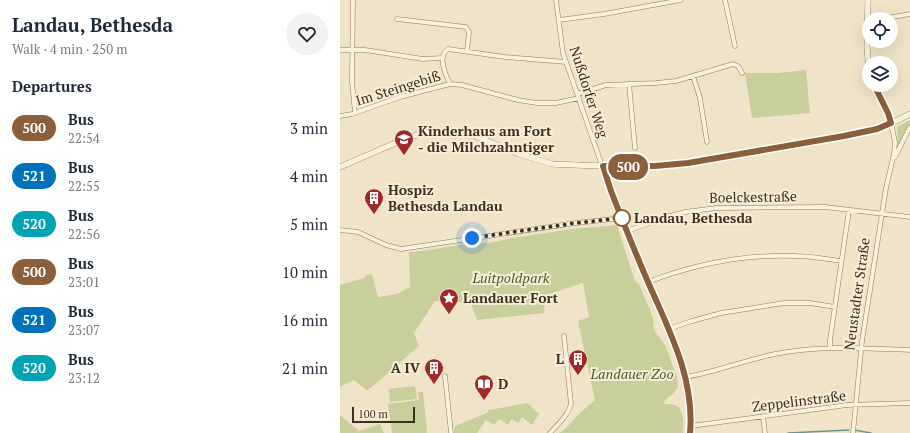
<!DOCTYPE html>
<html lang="en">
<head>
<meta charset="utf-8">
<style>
  :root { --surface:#fff; --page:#f2f2f3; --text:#1f2937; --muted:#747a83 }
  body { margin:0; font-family:"PT Serif",serif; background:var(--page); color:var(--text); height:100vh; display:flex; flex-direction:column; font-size:15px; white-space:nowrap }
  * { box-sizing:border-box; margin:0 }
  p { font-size:13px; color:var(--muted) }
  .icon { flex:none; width:22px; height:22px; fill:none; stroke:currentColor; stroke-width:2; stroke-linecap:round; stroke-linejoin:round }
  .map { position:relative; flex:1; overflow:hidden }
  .panel { display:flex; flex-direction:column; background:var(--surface); width:340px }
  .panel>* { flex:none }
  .badge { padding:0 8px; border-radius:13px; font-size:14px; line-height:26px }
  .buttons { position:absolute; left:522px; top:12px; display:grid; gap:8px }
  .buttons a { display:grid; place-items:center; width:36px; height:36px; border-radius:50%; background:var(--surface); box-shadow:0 4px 16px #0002; font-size:20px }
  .scale { position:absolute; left:12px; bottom:10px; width:63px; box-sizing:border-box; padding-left:4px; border:2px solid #3d2e20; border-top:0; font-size:11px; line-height:14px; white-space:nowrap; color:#3d2e20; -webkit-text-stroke:3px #f7eed8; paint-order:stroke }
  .you { position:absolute; width:20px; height:20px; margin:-10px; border:3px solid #fff; border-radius:50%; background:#1a73e8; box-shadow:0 0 0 6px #1a73e833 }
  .map>.badge { position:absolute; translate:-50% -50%; box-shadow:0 0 0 2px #fff }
  h2 { padding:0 12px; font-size:15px; line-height:36px }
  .round { display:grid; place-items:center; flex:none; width:42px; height:42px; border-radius:21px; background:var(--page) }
  .overview { display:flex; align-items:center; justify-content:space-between; height:68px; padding:0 12px }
  h1 { font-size:19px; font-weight:600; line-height:30px }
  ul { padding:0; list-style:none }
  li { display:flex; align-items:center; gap:12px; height:48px; padding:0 12px }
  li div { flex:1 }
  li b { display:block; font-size:15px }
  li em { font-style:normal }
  li .badge { min-width:44px; font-weight:700; text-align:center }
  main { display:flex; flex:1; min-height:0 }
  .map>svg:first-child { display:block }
  .green { fill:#c9cf9b }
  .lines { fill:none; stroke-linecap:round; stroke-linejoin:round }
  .stream { stroke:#6f938a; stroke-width:1.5 }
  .street-casing { stroke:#8d765c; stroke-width:5 }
  .secondary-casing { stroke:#6f573f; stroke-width:6 }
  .street { stroke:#faf1dc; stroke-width:4 }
  .secondary { stroke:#faf1dc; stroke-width:5.5 }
  .line-casing { stroke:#fff; stroke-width:9 }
  .line { stroke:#8b5e3c; stroke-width:6 }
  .walk { stroke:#3d2e20; stroke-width:4; stroke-dasharray:0 7.2 }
  .stop-dot { fill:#fff; stroke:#8b5e3c; stroke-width:2 }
  .labels { text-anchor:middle; stroke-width:4; stroke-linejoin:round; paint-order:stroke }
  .street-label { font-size:14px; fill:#3d2e20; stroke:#f7eed8 }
  .poi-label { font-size:14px; font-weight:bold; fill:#3d2e20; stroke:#f7eed8; text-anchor:start }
  .stop-label { font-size:14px; font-weight:bold; fill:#3d2e20; stroke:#f7eed8; text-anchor:start }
  .park-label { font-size:14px; font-style:italic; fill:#4d5a26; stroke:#f7eed8 }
</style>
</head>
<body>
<main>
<section class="panel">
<div class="overview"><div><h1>Landau, Bethesda</h1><p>Walk · 4 min · 250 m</p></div><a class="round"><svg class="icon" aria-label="heart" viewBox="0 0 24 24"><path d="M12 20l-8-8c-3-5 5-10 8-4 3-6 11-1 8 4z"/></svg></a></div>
<h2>Departures</h2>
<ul>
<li><span class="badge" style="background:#8b5e3c;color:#fff">500</span><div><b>Bus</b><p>22:54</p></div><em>3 min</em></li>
<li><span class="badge" style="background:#0072bc;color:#fff">521</span><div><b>Bus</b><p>22:55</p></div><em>4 min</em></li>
<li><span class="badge" style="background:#00a3b4;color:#fff">520</span><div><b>Bus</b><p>22:56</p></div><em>5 min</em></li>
<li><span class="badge" style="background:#8b5e3c;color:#fff">500</span><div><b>Bus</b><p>23:01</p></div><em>10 min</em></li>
<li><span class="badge" style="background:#0072bc;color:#fff">521</span><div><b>Bus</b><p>23:07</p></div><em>16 min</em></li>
<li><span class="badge" style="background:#00a3b4;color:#fff">520</span><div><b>Bus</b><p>23:12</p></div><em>21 min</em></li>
</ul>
</section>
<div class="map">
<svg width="570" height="433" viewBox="0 0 570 433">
  <rect width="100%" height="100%" fill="#f0e4c8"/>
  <path class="green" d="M466,70L470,113L412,118L405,73H438Z
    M570,120V125L558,148L557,127Z
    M277,225L295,281L299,284L313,318L314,330L325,345L337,377L338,387L334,393L325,400L324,404C328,404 334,404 338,407C344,412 344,426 343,433H219L225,429L241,412L255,400L238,321L249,317L243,283L206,295L204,313L137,320L131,303L95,301L74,333L79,346L27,391L14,380L0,387V285L24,278L27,275L32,274L38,297L57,294L70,287L69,252C88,251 106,247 125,244C138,243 153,244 166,239L232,229Z
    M75,386L77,399L50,402L49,389Z
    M78,392H83L87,433H52L48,404L79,400Z
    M187,403L199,414L192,425L182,417L178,423L172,419L168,425L159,419L154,425L146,420L137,433H114L115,426L147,413L149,410Z
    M0,415L19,431L40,424L44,433H0Z"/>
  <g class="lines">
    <path class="stream" d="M514,430L531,433
      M448,433L509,430"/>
    <g class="street-casing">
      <path id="street" d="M13,0L12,82L15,113
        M216,0L223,53L260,160L271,191L342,363L349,394L350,413V433
        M385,0L395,46
        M57,19L126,27L129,32L127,51
        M542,19L570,14
        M219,20L264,14L341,0
        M0,50H25L83,59L101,58
        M353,76L360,98L367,142
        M110,84C105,74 97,56 108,49L165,57L226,62
        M289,84L295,148
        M237,94L266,85L316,83L336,81L393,64L398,66L402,73
        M0,116L12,114L60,97L110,84L122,85L178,100L197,103H216L239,98
        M555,157L570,127
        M0,230L18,232L46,245L61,249L236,223L273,219L280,215
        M287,231L326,217L345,212L376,208L485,207L570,217
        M308,282C355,264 405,254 456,256C471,256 486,259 501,261
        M328,329L352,321L381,313L444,303H470L495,307
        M490,348V340L509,210
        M105,376L111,433
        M346,377C376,372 405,360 435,354C480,345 525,348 570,350
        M423,416L425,433
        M351,426L507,405L570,403
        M210,433C218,424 228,416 231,404L224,336
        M513,433L522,341L546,188L554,154L555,142L551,123"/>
    </g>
    <g class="secondary-casing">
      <path id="secondary" d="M528,0L527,47L529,70
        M534,85L547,113L551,123
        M0,167L67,138L84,133L102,131L133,135L179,154L212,164L285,167L348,163L528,131L544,127L570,114"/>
    </g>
    <use href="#street" class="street"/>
    <use href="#secondary" class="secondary"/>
  </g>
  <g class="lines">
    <g class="line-casing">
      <path id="line" d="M350,433C355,379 329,330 308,282C295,252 283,222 271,191L263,166H315L348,163L504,136L537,129L551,123L548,113L534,85"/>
    </g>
    <use href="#line" class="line"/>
    <path class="walk" d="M132,238L236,223L273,219L280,215L282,218"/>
  </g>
  <defs>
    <g id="school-pin" transform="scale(1)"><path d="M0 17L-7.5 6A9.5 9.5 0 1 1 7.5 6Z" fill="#9e2a2b" stroke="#f7eed8"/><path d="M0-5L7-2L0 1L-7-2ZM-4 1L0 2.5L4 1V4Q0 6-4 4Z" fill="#fff"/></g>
    <g id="building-pin" transform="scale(1)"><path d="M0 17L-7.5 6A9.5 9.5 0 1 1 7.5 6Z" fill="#9e2a2b" stroke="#f7eed8"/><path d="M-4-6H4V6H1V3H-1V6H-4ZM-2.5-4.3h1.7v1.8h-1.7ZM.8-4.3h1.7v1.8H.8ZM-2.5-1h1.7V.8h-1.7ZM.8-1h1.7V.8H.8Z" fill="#fff"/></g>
    <g id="sight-pin" transform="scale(1)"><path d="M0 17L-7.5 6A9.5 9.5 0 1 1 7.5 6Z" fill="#9e2a2b" stroke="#f7eed8"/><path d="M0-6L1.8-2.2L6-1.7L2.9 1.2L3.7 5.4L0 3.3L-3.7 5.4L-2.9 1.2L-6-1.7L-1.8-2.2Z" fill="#fff"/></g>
    <g id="library-pin" transform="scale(1)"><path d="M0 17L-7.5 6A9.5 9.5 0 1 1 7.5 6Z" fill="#9e2a2b" stroke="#f7eed8"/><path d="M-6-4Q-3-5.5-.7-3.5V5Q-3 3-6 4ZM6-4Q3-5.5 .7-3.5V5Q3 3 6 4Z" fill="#fff"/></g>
  </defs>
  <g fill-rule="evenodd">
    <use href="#school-pin" x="64" y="139"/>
    <use href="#building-pin" x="34" y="198"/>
    <use href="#sight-pin" x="109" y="298"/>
    <use href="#building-pin" x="238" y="359"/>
    <use href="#building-pin" x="94" y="368"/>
    <use href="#library-pin" x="144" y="384"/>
  </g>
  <circle class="stop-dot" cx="282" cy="218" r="8"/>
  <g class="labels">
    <g class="street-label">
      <text transform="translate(58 88) rotate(-17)" y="5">Im Steingebiß</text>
      <text transform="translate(249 92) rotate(72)" y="5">Nußdorfer Weg</text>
      <text transform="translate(413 197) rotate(-1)" y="5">Boelckestraße</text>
      <text transform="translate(517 294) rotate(-82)" y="5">Neustadter Straße</text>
      <text transform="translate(459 401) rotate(-7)" y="5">Zeppelinstraße</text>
    </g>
    <g class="poi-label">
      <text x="78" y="136">Kinderhaus am Fort<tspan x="78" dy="16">- die Milchzahntiger</tspan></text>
      <text x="48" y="195">Hospiz<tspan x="48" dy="16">Bethesda Landau</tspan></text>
      <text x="123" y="303">Landauer Fort</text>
      <text x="224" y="364" text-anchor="end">L</text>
      <text x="80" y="373" text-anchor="end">A IV</text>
      <text x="158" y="389">D</text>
    </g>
    <g class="stop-label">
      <text x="294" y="223">Landau, Bethesda</text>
    </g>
    <g class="park-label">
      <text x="171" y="283">Luitpoldpark</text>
      <text x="292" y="379">Landauer Zoo</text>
    </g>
  </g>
</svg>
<div class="buttons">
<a><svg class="icon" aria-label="locate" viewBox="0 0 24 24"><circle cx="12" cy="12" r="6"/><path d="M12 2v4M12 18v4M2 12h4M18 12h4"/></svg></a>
<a><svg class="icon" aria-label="layers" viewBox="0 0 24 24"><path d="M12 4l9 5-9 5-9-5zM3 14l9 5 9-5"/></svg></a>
</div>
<div class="scale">100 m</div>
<div class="you" style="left:132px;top:238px"></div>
<b class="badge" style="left:288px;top:167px;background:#8b5e3c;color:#fff">500</b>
</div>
</main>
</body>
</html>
